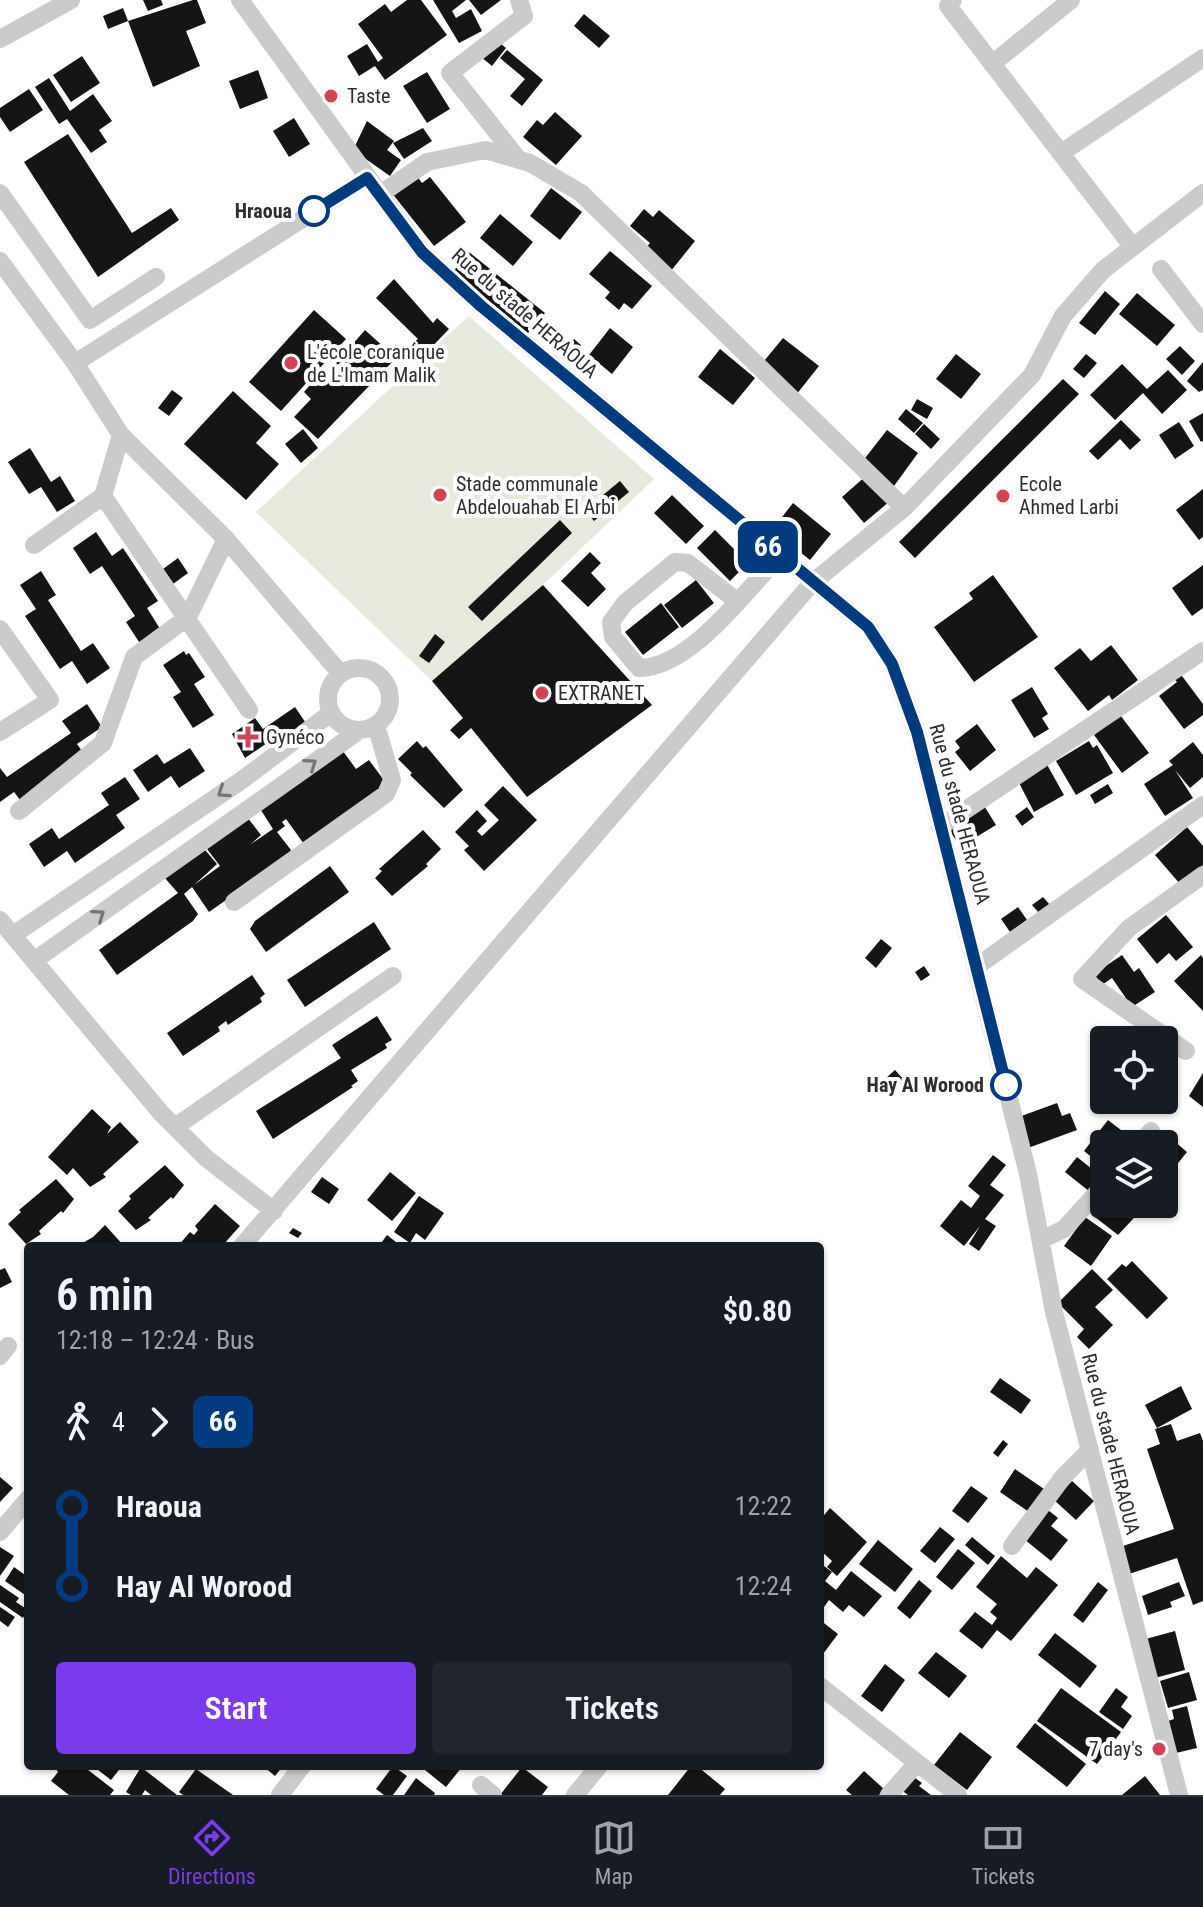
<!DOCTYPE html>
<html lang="en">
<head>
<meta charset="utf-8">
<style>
  :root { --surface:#171b24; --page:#20242c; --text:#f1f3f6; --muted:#9ea1a6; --line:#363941; --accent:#7c3aed }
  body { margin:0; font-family:"Roboto Condensed",sans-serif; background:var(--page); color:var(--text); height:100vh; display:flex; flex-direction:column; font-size:30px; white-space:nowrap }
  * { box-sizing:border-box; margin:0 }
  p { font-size:26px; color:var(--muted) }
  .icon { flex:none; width:44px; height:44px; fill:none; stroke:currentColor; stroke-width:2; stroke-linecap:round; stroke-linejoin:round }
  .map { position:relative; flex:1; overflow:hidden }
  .sheet { position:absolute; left:24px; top:1242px; width:800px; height:528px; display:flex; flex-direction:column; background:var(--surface); border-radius:8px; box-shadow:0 2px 6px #0004 }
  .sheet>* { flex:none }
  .badge { padding:0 16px; border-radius:12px; font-size:28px; line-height:52px }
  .buttons { position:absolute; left:1090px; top:1026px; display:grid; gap:16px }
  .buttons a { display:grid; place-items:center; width:88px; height:88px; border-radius:8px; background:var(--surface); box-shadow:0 2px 6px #0004; font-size:40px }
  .map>.badge { position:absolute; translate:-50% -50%; box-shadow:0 0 0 4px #fff }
  .legs { display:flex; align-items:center; gap:12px; height:88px; padding:0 32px; font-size:26px }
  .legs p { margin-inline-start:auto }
  .summary { display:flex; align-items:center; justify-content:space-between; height:136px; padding:0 32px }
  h1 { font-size:44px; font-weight:600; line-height:60px }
  .action { display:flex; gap:16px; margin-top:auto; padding:16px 32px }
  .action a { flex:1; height:92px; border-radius:8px; background:var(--accent); color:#fff; font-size:32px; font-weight:600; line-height:92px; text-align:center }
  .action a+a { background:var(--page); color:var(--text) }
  ul { padding:0 32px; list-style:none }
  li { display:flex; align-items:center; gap:28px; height:80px; font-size:30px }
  li i { display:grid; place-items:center; width:12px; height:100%; margin:0 10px; background:currentColor }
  li i::after { content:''; width:20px; height:20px; margin:-10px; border:6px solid; border-radius:50%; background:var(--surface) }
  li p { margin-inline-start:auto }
  li:first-child i { background:linear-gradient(#0000 50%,currentColor 0) }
  li:last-child i { background:linear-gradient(currentColor 50%,#0000 0) }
  .tabs { display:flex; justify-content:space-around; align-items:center; height:112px; border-top:2px solid var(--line); background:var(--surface); font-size:22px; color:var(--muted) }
  .tabs a { display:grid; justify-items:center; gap:4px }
  .tabs .current { color:var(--accent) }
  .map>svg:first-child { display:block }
  .green { fill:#e5eadd }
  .building { fill:#151515 }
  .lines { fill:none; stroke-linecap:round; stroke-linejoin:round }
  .minor { stroke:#cbcbcb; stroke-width:18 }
  .oneway { stroke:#757575 }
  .line-1-casing { stroke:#fff; stroke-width:18 }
  .line-1 { stroke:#003b80; stroke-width:12 }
  .poi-dot { fill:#d44155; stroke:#fff; stroke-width:3 }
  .stop-1-dot { fill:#fff; stroke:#003b80; stroke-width:4 }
  .labels { text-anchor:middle; stroke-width:8; stroke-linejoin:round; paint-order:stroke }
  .poi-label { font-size:20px; fill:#2e2e2e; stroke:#fff; text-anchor:start }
  .stop-label { font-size:20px; font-weight:bold; fill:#2e2e2e; stroke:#fff; text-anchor:end }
  .street-label { font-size:20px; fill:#2e2e2e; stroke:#fff }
</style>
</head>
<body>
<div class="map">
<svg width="1203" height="1795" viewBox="0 0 1203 1795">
  <rect width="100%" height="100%" fill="#fff"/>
  <path class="green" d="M469,316L654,479L543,585L432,681L256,512Z"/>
  <path class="building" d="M143,0H161L163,5L148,11Z
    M193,0H197L206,23L186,31L200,66L153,87L128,21Z
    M407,0H421L447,35L385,80L375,66L359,76L347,56L367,44L378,62L383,58L358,24L385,4L391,12Z
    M433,0H466L452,11L456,18L471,9L482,31L459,43Z
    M469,0H501L481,15Z
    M123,8L128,21L108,29L103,16Z
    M584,14L610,36L599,48L574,26Z
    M496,40L506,48L492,66L481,57Z
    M507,50L543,80L522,106L510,96L525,79L500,58Z
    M82,56L100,83L71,102L53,75Z
    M258,70L268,98L240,109L229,81Z
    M427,72L450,109L427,123L403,86Z
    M49,78L70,111L93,94L112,121L99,130L107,142L91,153L67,119L59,124L35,87Z
    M29,89L43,110L10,132L0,117V108Z
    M555,112L582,136L556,165L523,137L537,120L543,125Z
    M294,118L310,144L289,157L273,131Z
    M367,121L394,141L387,150L401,160L390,176L353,150Z
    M423,128L432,141L404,159L393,143Z
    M68,134L132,233L171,208L179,220L98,277L24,162Z
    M415,173L422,183L430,177L466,222L434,246L391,192Z
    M551,188L582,212L560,240L530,216Z
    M644,209L653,217L659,210L695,241L670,272L644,250L650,243L630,226Z
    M500,214L533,242L513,266L480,238Z
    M610,251L652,286L632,309L624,303L619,310L605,298L610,292L589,274Z
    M469,252L545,313L528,333L453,272Z
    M394,279L433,323L437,318L449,329L425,354L413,343L418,339L376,298Z
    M1105,291L1120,304L1095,335L1079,323Z
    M1137,293L1175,325L1157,346L1119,314Z
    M314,310L346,339L281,411L249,382Z
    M610,328L633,347L612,374L589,355Z
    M365,330L396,358L318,439L294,417L311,399L304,392L325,368L329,371Z
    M783,338L819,366L796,395L760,366Z
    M574,339L581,345L576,352L568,347Z
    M1180,346L1195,361L1182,375L1166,359Z
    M720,349L755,378L733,405L698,377Z
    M956,354L981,374L961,399L936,379Z
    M1086,354L1097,363L1084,378L1073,369Z
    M1203,362V390L1199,392L1187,381Z
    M1122,364L1147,389L1168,370L1187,390L1162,414L1143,393L1115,420L1090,395Z
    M1063,379L1079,394L915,558L899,542Z
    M172,390L183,398L169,416L158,408Z
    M233,391L271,426L256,443L279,464L246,500L184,444Z
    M917,399L933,408L927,419L911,410Z
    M906,409L923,423L914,433L898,419Z
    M1203,413V441L1201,442L1189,421Z
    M1121,420L1141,440L1130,450L1120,439L1098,460L1089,451Z
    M1179,422L1194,446L1175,459L1159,435Z
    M924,424L940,439L931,449L915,434Z
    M303,429L318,448L301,463L285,444Z
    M887,430L918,453L894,486L862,462Z
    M30,448L51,482L60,476L75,501L57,512L41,487L29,494L8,462Z
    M867,475L890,501L864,523L842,497Z
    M620,481L629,492L594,521L585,510Z
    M1203,489V537L1199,540L1176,510Z
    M672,495L704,526L686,544L654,513Z
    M793,503L831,534L810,560L772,530Z
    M560,520L572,533L482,621L468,607Z
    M715,530L748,563L730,581L697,548Z
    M96,532L112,556L123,548L158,601L147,608L162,632L141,645L126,622L135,616L102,566L90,574L73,548Z
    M590,552L601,563L591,573L606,589L588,607L561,581Z
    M178,558L188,573L173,584L163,569Z
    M1203,565V608L1192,616L1172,588Z
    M41,571L56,595L48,600L81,651L93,643L110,668L87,684L72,661L60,669L25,616L36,609L20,585Z
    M993,575L1038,637L974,682L934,627L973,599L969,593Z
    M696,580L714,603L682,628L664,605Z
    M543,585L652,705L527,797L471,728L459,739L450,730L463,718L432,681Z
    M661,603L679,627L643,655L625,632Z
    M435,634L445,642L429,663L419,656Z
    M1111,645L1138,680L1112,700L1109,695L1088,711L1054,668L1080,648L1091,661Z
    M184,651L186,655L189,653L205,677L194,684L214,715L193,728L173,697L181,692L163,665Z
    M1179,672L1203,704V715L1184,729L1159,696L1177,682L1173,677Z
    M1032,687L1048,714L1042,718L1049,729L1034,738L1011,700Z
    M87,704L102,727L77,744L85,755L20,800L14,792L0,802V768L7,777L71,733L62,721Z
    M295,707L310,729L277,752L270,741L245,758L232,734L255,718L263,729Z
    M1117,711L1149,753L1122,773L1094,735L1111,722Z
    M977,724L996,750L970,771L955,752L960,748L955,741Z
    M417,741L423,748L426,746L463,790L444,808L410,775L412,773L398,759Z
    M1089,741L1093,748L1097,745L1113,773L1076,795L1056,761Z
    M1193,742L1203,755V777L1190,788L1175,770L1193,798L1165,816L1144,784L1173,765L1169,761Z
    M340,747L356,769L369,760L386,783L379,787L381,790L304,844L286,819L282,822L285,826L277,832L291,850L286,858L209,912L192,887L184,894L198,914L193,921L117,975L99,950L178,893L164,877L200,844L217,864L194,885L220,866L204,845L244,813L261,835L251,844L273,829L257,804Z
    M190,748L205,771L179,788L171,776L148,792L133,770L157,754L164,764Z
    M1045,761L1064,795L1034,812L1016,777Z
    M125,777L140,799L116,815L125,828L75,863L67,851L44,867L29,844L52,828L59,839L109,805L101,793Z
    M1108,784L1113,793L1095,804L1090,795Z
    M503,786L537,820L484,871L464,850L469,846L455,832L477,810L487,821L477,831L482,836L499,820L484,805Z
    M983,804L996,825L960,847L947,826Z
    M1027,807L1034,817L1022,826L1015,816Z
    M1187,827L1203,846V865L1180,884L1155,855Z
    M423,830L441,849L426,864L428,866L392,896L375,878L382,871L379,869Z
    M330,866L349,892L266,952L250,929L255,921Z
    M1043,897L1050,905L1039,913L1032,905Z
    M1018,907L1027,920L1010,932L1001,919Z
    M1166,915L1193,947L1176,961L1169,953L1157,964L1137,939Z
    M374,922L391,949L305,1007L287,980Z
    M881,939L892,948L876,968L865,958Z
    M1122,955L1134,972L1139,968L1155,992L1132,1007L1112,978L1102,985L1094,974Z
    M1201,955L1203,958V1011L1174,981Z
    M924,966L930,975L921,981L915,972Z
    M252,975L265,994L260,998L262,1002L228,1025L226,1021L218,1027L220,1031L183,1056L167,1033Z
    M377,1016L392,1040L385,1044L387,1048L351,1070L358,1081L351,1086L353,1087L273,1139L256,1111L341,1058L332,1045Z
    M895,1070L905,1081L895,1090L885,1079Z
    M1203,1073V1107L1189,1096Z
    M1057,1103L1062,1116L1070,1113L1077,1130L1028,1148L1016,1118Z
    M92,1109L111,1127L107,1134L120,1122L139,1142L103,1174L106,1177L90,1187L73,1168L67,1175L48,1157Z
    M1108,1120L1130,1137L1125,1144H1104V1167L1084,1151Z
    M1161,1130L1187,1152L1170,1173L1164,1169V1144H1149Z
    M993,1155L1006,1165L990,1185L1004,1195L985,1219L996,1226L979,1251L969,1244L980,1226L964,1246L940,1226L961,1200L971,1208L980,1196L968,1186Z
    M1077,1157L1102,1177L1090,1192L1065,1172Z
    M165,1165L184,1185L173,1199L171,1197L148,1218L151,1220L136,1230L118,1211L131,1199L129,1196Z
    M390,1172L416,1193L392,1221L367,1200Z
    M322,1177L339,1189L329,1204L311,1192Z
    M56,1179L74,1199L63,1213L61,1211L39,1231L41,1234L26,1244L8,1224L21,1212L19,1210Z
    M1104,1195V1204H1147L1118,1235L1095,1217L1104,1206L1099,1201Z
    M419,1196L444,1213L425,1240L416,1233L410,1243L394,1232Z
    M215,1204L240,1226L222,1246H178L190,1232L194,1235L198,1230L195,1226Z
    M1085,1217L1112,1236L1091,1266L1064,1246Z
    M105,1225L124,1246L81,1244L93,1237Z
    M293,1228L302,1233L298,1238L289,1233Z
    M387,1235L401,1246H379Z
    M1132,1261L1168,1298L1147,1319L1107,1279L1122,1264L1126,1267Z
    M5,1268L12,1282L0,1288V1270Z
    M1092,1269L1113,1290L1095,1307L1113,1325L1089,1349L1077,1337L1084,1329L1058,1303Z
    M1000,1378L1031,1400L1021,1414L990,1392Z
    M1181,1386L1192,1409L1157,1428L1145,1405Z
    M1171,1424L1177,1441L1200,1433L1203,1441V1601L1193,1605L1177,1558L1129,1574L1120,1547L1174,1529L1147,1449L1160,1444L1155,1429Z
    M1003,1440L1008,1444L998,1457L993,1453Z
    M1015,1469L1047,1491L1032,1514L1000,1492Z
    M0,1477L13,1488L0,1502Z
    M1072,1481L1094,1501L1076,1520L1054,1500Z
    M971,1486L988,1498L968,1523L952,1511Z
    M830,1508L867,1542L837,1576L827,1567L832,1561L820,1550L824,1540L820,1537V1520Z
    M1048,1510L1058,1518L1051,1526L1068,1540L1051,1561L1024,1539Z
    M940,1527L955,1539L935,1563L920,1551Z
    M972,1537L995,1556L988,1565L965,1545Z
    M878,1540L913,1569L895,1592L859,1564Z
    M0,1547L14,1556L0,1576Z
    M958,1549L975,1563L952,1590L936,1577Z
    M1001,1556L1027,1578L1036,1567L1058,1585L1011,1641L997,1630L982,1649L959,1631L975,1612L992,1625L997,1618L990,1612L997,1604L976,1587Z
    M824,1566L832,1572L825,1581L836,1590L851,1571L882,1596L864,1617L849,1605L843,1612L829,1600L824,1607L820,1604V1571Z
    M14,1567L28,1577V1597L5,1581Z
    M919,1580L932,1591L910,1619L897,1608Z
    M1098,1582L1108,1590L1083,1623L1073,1615Z
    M1179,1582L1185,1596L1170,1602L1172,1607L1148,1615L1142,1596Z
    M0,1585L19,1598L16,1602L28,1610V1616L25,1614L23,1618L0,1602Z
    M0,1607L15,1617L8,1627L0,1621Z
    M820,1620L838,1634L820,1658Z
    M1175,1631L1185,1670L1151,1679L1142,1640Z
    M1055,1633L1097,1666L1080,1688L1038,1655Z
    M936,1652L967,1676L949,1698L918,1673Z
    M885,1664L905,1680L882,1712L861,1696Z
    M1189,1672L1197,1700L1168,1708L1160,1681Z
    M1061,1688L1121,1732L1097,1764L1037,1721Z
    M1116,1688L1128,1697L1121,1707L1132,1716L1123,1729L1099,1712Z
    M1187,1706L1197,1748L1176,1753L1162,1723L1174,1719L1172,1710Z
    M1035,1723L1086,1764L1067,1787L1016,1747Z
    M960,1732L992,1757L967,1790L934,1765Z
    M54,1766H83L114,1790L110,1795H69L51,1781L58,1772Z
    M93,1766H122L111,1780Z
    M263,1766H283L275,1776Z
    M393,1766L407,1776L393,1795H384L376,1789Z
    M420,1766H460L462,1767L446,1787Z
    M691,1766H697L725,1789L720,1795H668Z
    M141,1767L177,1795H151L145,1790L142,1795H131L126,1792Z
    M522,1767L548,1787L542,1795H500Z
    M196,1769L233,1795H183L179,1792Z
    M864,1771L884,1789L879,1795H852L846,1790Z
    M911,1775L922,1783L919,1786L931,1795H908L900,1789Z
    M1145,1776L1160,1795H1122Z
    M416,1778L435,1793L434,1795H404Z"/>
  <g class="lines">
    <path class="minor" d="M240,0L422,252L481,306L868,627L892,664L917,732L1028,1174L1054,1312L1179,1795
      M953,0L948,6L1132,246
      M0,39L71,0
      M992,64L1071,0
      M1061,153L1203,58
      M518,159L450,73L524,16L519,0
      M0,193L90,320L156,277
      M379,195L427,162L485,150L530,163L581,193L904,508
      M0,261L75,363L121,435L226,539L188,617L134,657L103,743L19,811
      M1161,269L1203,324
      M75,363L367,178
      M121,435L103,496L249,710
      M226,539L341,674
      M34,545L103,496
      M737,601L688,563L675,562L625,603L611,622L613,637L639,668C690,668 746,591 779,556
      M0,629L50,700L0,732
      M328 699a31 31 0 1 1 62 0a31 31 0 1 1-62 0Z
      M940,827L1203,651
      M234,902L386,794L392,780L376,725
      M0,920L161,1113L206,1158L274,1211
      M13,935L242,780L331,713
      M35,960L360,730
      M976,967L1203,805
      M1186,1051L1082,979L1129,928L1203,875
      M175,1127L393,976
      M1140,1144L1151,1131
      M1041,1240L1064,1229L1104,1185
      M242,1246L812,583L904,508L1032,375L1063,316L1103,270L1203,193
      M0,1356L8,1346
      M0,1532L28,1499
      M1012,1546L1063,1477L1090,1450
      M820,1686L958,1795
      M481,1785L493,1795
      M280,1795L302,1766
      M575,1795L599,1766
      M889,1795L917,1763"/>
  </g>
  <defs><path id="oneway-chevron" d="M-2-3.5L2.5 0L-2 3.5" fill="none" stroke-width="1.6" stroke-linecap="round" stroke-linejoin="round" transform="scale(2)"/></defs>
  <g class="oneway">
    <use href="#oneway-chevron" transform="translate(311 764) rotate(-35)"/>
    <use href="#oneway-chevron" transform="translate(223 792) rotate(146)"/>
    <use href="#oneway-chevron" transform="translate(99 915) rotate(-35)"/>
  </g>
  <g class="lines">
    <g class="line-1-casing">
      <path id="line-1" d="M314,211L367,178L422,252L481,306L868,627L892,664L917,732L1006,1085"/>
    </g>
    <use href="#line-1" class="line-1"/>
  </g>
  <g class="poi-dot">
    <circle cx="331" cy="96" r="8"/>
    <circle cx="291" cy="363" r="8"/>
    <circle cx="440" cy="495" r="8"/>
    <circle cx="1003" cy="496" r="8"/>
    <circle cx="542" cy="693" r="8"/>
    <path d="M244 725h8v8h8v8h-8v8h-8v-8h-8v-8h8z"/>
    <circle cx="1159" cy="1749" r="8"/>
  </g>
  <g class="stop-1-dot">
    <circle cx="314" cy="211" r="14"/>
    <circle cx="1006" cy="1085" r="14"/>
  </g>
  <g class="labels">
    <g class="poi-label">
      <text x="347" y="103">Taste</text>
      <text x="307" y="359">L'école coranique<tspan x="307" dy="23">de L'Imam Malik</tspan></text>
      <text x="456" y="491">Stade communale<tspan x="456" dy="23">Abdelouahab El Arbi</tspan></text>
      <text x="1019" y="491">Ecole<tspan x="1019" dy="23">Ahmed Larbi</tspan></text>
      <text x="558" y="700">EXTRANET</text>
      <text x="266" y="744">Gynéco</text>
      <text x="1143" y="1756" text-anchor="end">7 day's</text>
    </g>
    <g class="stop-label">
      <text x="292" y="218">Hraoua</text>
      <text x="984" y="1092">Hay Al Worood</text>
    </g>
    <g class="street-label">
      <text transform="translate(525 313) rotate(41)" y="7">Rue du stade HERAOUA</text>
      <text transform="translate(960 814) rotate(75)" y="7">Rue du stade HERAOUA</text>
      <text transform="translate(1111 1444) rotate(76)" y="7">Rue du stade HERAOUA</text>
    </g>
  </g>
</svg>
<div class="buttons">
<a><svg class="icon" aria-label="locate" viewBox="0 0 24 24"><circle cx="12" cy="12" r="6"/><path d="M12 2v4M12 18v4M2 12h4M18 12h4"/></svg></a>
<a><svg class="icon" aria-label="layers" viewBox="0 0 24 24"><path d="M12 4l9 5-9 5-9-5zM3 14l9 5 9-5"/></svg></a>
</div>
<b class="badge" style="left:768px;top:547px;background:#003b80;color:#fff">66</b>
<section class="sheet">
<div class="summary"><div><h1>6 min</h1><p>12:18 – 12:24 · Bus</p></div><b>$0.80</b></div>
<div class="legs"><svg class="icon" aria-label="walk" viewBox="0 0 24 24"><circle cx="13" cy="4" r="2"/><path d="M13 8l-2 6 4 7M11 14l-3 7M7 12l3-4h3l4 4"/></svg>4<svg class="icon" aria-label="forward" viewBox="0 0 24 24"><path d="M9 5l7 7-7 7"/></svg><b class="badge" style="background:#003b80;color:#fff">66</b></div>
<ul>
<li><i style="color:#003b80"></i><b>Hraoua</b><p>12:22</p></li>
<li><i style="color:#003b80"></i><b>Hay Al Worood</b><p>12:24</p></li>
</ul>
<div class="action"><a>Start</a><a>Tickets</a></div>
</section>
</div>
<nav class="tabs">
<a class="current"><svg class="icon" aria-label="directions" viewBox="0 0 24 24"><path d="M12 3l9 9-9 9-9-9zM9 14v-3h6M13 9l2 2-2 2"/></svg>Directions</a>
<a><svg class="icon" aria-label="map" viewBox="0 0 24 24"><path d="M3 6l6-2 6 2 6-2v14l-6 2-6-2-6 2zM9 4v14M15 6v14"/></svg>Map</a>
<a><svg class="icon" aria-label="tickets" viewBox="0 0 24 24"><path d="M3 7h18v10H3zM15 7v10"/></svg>Tickets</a>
</nav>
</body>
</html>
